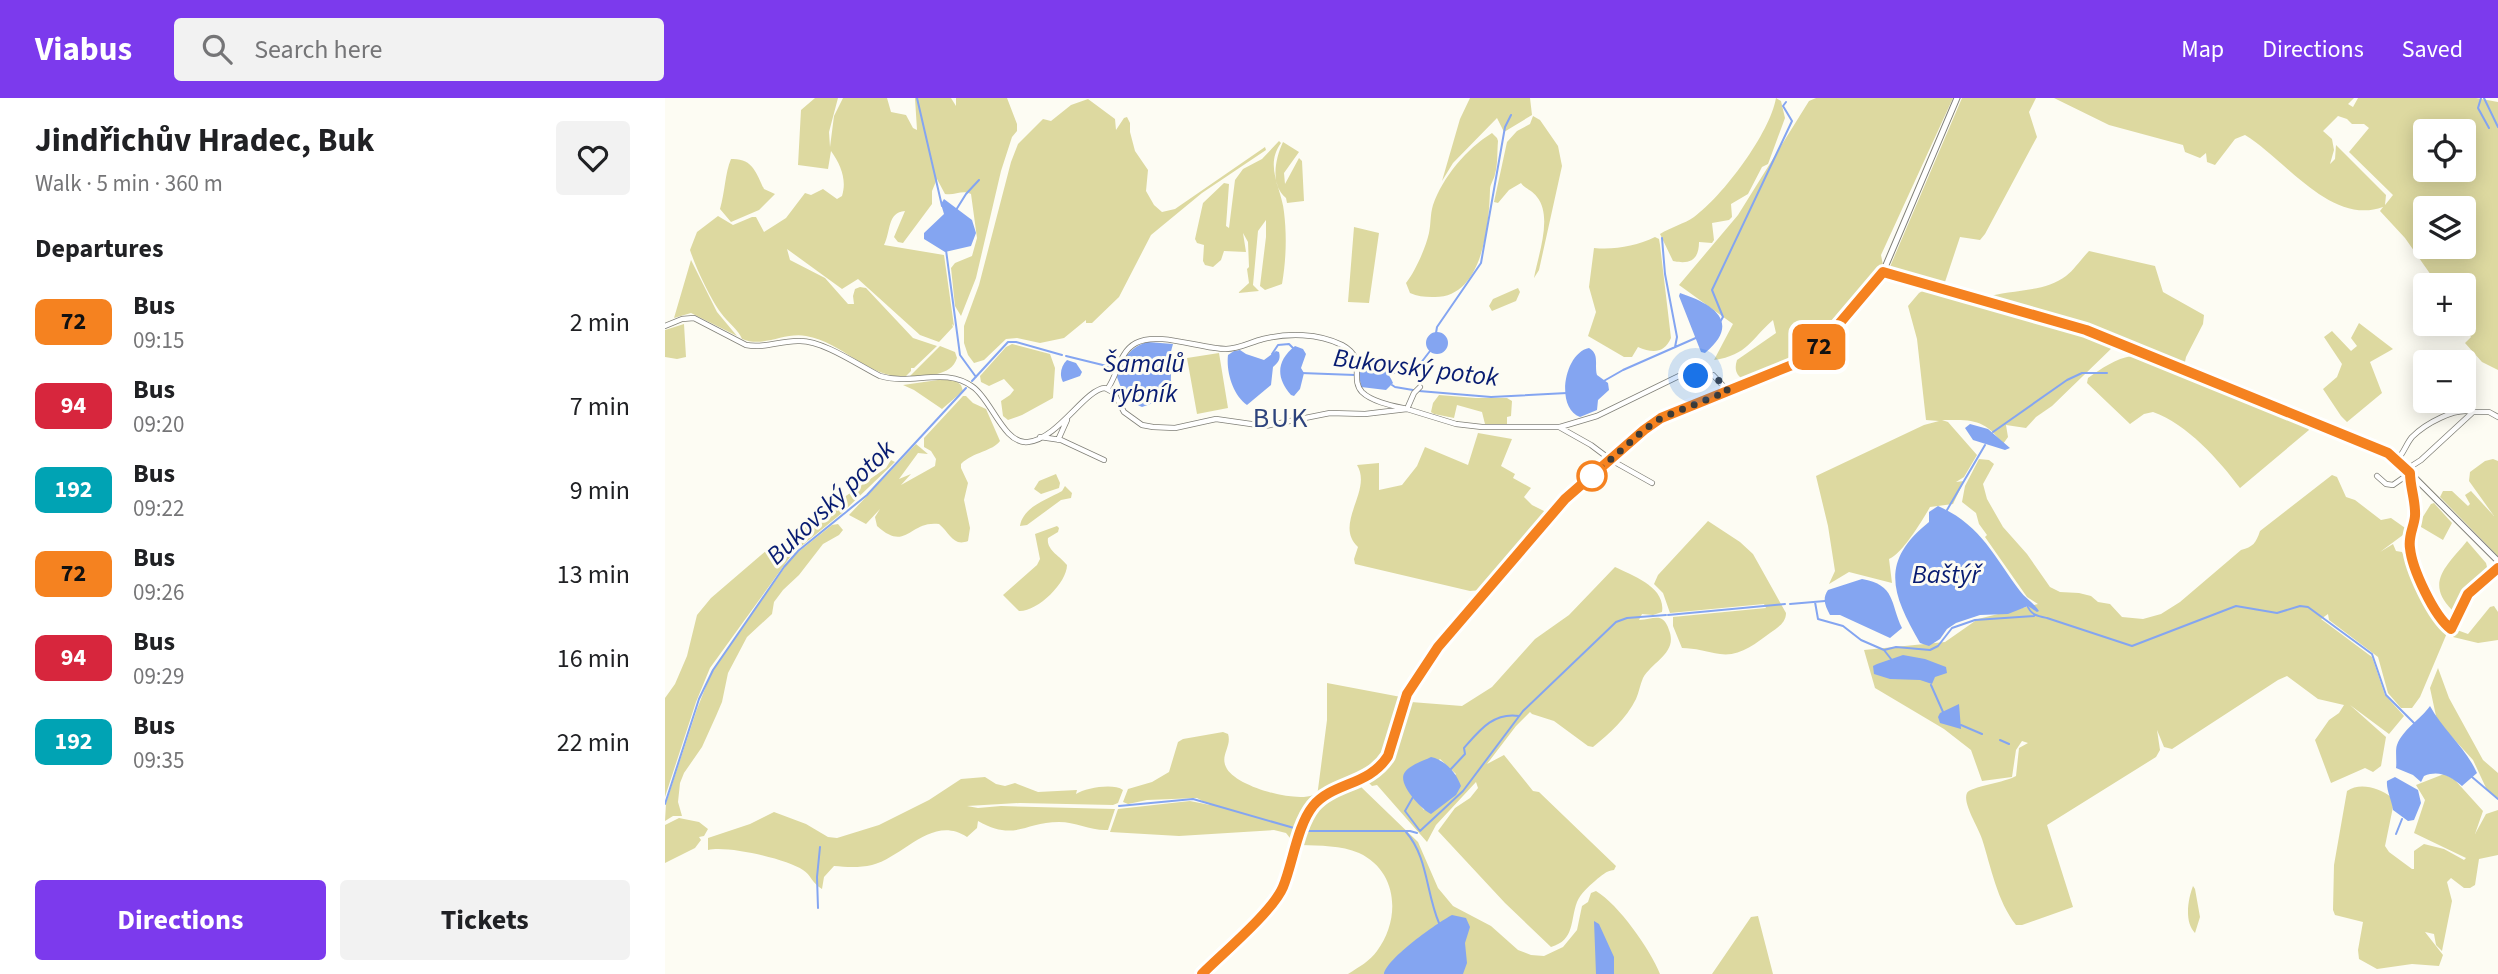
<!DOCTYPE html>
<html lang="en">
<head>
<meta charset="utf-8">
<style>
  :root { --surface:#fff; --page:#f2f2f2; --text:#202124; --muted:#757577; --accent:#7c3aed }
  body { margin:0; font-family:"Source Sans 3",sans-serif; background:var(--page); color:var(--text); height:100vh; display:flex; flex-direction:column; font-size:26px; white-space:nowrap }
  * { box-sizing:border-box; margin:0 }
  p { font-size:23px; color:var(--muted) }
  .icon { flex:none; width:38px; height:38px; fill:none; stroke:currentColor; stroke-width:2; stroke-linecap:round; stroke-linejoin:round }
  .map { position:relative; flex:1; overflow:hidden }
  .details { display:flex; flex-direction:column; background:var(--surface); width:665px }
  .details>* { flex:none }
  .badge { padding:0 14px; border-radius:10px; font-size:24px; line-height:46px }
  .controls { position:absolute; left:1748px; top:21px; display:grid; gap:14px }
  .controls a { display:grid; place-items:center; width:63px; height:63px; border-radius:7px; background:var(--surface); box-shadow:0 4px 18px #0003; font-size:35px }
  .you { position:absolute; width:35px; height:35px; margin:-18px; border:5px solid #fff; border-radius:50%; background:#1a73e8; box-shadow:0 0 0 10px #1a73e833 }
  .map>.badge { position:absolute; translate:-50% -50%; box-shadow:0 0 0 4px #fff }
  h2 { padding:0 35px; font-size:26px; line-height:63px }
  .round { display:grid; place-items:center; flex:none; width:74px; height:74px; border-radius:7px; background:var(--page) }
  .summary { display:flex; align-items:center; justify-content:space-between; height:119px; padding:0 35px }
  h1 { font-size:33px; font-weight:700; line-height:52px }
  .cta { display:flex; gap:14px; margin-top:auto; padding:14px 35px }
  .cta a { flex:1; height:80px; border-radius:7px; background:var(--accent); color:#fff; font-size:28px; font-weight:700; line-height:80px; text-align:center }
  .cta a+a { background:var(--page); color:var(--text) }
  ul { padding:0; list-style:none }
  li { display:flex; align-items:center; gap:21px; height:84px; padding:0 35px }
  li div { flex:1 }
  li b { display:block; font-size:26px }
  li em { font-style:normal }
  li .badge { min-width:77px; font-weight:700; text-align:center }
  header { display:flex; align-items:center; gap:42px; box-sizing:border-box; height:98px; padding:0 35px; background:var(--accent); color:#fff }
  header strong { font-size:33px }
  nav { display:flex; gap:38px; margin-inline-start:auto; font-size:24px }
  .search { width:490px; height:63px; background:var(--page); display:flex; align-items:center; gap:18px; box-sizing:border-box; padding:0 24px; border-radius:7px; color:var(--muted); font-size:26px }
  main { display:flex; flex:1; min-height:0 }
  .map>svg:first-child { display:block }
  .green { fill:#ddd9a0; fill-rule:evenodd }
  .water { fill:#84a5f1 }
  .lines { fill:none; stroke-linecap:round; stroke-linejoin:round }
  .stream { stroke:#84a5f1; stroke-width:2 }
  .street-casing { stroke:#818078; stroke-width:6 }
  .secondary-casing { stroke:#818078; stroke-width:7 }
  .street { stroke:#fff; stroke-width:4.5 }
  .secondary { stroke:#fff; stroke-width:5 }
  .line-casing { stroke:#fff; stroke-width:16 }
  .line { stroke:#f58220; stroke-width:10 }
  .walk { stroke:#3b3a37; stroke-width:7; stroke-dasharray:0 12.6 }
  .stop-dot { fill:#fff; stroke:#f58220; stroke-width:3.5 }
  .labels { text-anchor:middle; stroke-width:6; stroke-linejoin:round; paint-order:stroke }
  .water-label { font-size:26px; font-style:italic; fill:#081c72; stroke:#fdfcf3 }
  .quarter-label { font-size:28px; letter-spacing:2px; fill:#2d437c; stroke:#fdfcf3 }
</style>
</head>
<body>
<header>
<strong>Viabus</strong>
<div class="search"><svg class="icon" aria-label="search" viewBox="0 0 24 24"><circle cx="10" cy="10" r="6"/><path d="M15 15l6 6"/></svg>Search here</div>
<nav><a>Map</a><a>Directions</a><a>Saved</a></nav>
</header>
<main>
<section class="details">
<div class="summary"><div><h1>Jindřichův Hradec, Buk</h1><p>Walk · 5 min · 360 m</p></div><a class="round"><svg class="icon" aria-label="heart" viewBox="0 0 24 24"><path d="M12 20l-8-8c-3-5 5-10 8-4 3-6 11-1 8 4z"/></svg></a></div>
<h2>Departures</h2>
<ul>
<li><span class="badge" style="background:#f58220;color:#111">72</span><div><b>Bus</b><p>09:15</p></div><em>2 min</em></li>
<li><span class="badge" style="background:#d7263d;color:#fff">94</span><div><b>Bus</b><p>09:20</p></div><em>7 min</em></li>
<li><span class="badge" style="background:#00a3b4;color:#fff">192</span><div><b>Bus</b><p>09:22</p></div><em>9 min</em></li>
<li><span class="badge" style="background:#f58220;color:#111">72</span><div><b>Bus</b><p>09:26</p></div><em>13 min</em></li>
<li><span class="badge" style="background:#d7263d;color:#fff">94</span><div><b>Bus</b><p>09:29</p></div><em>16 min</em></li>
<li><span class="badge" style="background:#00a3b4;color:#fff">192</span><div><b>Bus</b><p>09:35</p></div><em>22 min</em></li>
</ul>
<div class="cta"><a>Directions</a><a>Tickets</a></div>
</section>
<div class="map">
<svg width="1833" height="876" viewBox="0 0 1833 876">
  <rect width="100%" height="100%" fill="#fdfcf3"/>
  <path class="green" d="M150,0H173L164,34L165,49L169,18L178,0H222L226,14L241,17L248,30L252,32L250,0H286L291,8V0H342L352,26V33L347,39L336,73L311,180L296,218L290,208L286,170L290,165L307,158L312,140L306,96C297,91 290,98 280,96L272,81L267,93V106L238,145L233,144L229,139L240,113C222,114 226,134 219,147L279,157L289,228L287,226L288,229L274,244L255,237L193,181L177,191L122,151L125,162L160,180L183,206H189L188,198L190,191L195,189L201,190L248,240L272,248L249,270H246V273L240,279C202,279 177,244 141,238C119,234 99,250 77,241C74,232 62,224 56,215C45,200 31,170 25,152L32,134L53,118L68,127L87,119H91L99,134L121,120L140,95L146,97L158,91L172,101L177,98C182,82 176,67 166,53L163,71L133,67L136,12Z
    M805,0H865L867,17L839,34L832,20L788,65L777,83L795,21Z
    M1111,0L1116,3L1120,20L1103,66L1097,69L1083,96L1066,106L1067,119L1064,122L1047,125L1049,142L1047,145L1034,144C1034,161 1026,167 1008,163L995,136C1006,129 1019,126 1029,119C1058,98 1105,35 1111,0Z
    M1151,0H1288L1216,157L1218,167L1152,245L1136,260L1080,282C1071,278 1069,271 1072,262L1111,235L1108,222C1086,241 1083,257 1049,262L1068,226L1014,187L1073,117L1144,3Z
    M1297,0H1371L1364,14L1372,39L1320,136L1315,142L1295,139L1279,187L1224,171Z
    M1389,0H1689L1683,6L1688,9L1693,0H1811L1833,4V272L1817,264L1800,245L1806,239L1799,226V187H1773L1740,140L1715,113L1718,109C1666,128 1620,61 1580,37L1570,41L1550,67L1542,64L1541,55L1535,60L1520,54L1518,47L1444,27ZM1673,18L1682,21L1687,26H1699L1704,30L1684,54L1728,97L1720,107L1721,97L1671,47L1670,61L1665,66L1669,52L1667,41L1658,33ZM1760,33H1799V72H1760ZM1760,110H1799V149H1760Z
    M423,1L450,21L451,32L459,20L462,19L465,25V34L470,53L483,72L481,93L489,107L497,114L510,111L600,49L601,52L537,95L486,137L454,199L427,225H421V222L399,240L375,245L352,240L341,241L319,262L309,265L303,257L299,245V228L314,187L346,64L353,46L378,21L386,23L406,7Z
    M868,18L875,22L893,48L897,68L874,172L869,180C873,157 888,119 872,99C867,92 860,91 856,85L844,92L833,105L829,104L842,44L852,33L865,26Z
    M827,35L832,40L833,43C832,54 833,66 830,76C829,82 825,86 825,92C824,129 817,202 767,199C759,199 752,198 745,195L741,185C750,174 761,149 764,135C766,126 765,117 768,107C778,79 801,51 827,35Z
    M614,43L616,45C599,68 617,91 619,114C622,138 621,163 617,186L600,192L595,188L601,139V122L593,133L588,187L594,193L573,195L584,185L582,171L584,169L583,144L578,135L581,154L559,153L556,162L548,169L540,167L538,163L539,147L532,145L530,141L538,105L559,85L564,86L561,128L564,130L570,82L578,71L597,61Z
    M618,44L634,54L619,75L620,86L634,60L637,63L639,103L622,105L621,100C605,87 610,61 618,44Z
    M66,61C88,60 91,75 99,91L110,96L94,112L66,124L55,111C60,94 60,75 66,61Z
    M689,129L714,135L704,205L683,204Z
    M990,139L994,141L995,147L1006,240C999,256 987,255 973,249L967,259H959L923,238L931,214L924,189L929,150C950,152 971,148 990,139Z
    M1424,153L1490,168L1498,194L1539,217L1538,226L1521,259L1520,264L1525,270L1439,238L1319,200C1345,191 1379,195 1401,178C1409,172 1416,161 1424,153Z
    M26,162L52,214L72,238L26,215L9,220Z
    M853,190L855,194L851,203L827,213L824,208L828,201Z
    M1261,191L1450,247L1387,308L1371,319L1361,330L1341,327L1343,339L1338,346C1319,320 1306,322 1277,322L1283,324L1312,357L1299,379L1291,384L1299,383L1288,406L1265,409C1257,423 1237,456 1224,461L1227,485L1184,474L1164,486L1170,473L1163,428L1151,378L1259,327L1274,323L1261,322L1252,241L1243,208L1254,195Z
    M1694,225L1728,251L1705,264L1717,295L1682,324L1676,318L1658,291L1672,279L1677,266L1659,239L1667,233L1686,253L1692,248L1686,240Z
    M19,226L21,259L12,261L0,259V232Z
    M347,246L385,256L390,270L388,300L357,317L343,322L338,318L336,303L345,297L349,292L339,281L324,288L316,284L315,278L341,249Z
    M275,248L290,254L292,260C286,279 261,277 244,279Z
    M554,255L563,310L532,316L522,260Z
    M1467,258L1641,326L1644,332L1575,390C1554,362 1522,326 1488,314L1479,316L1465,326L1422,285L1423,280C1436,271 1451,260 1467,258Z
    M287,280L296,287L298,293L277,311L249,292L238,287Z
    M774,297L811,300H842L847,303L846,318L842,319V326H820L817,314L792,307L789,320L769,316L766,314L768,305Z
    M298,298H301L308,305L321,311L335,343C328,353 308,354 296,366V370L303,385L299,402L305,430L303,443C288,449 285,435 274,426C244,422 242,455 212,428L210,419L215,411L201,426L184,417L251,346L263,356L253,355L234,381L246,376L236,387L270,368L271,361L266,353L259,349V340Z
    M813,335L847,341L836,368L850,376L848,380L866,390L859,399L867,407L883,415L817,492L805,493L690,466L689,461L693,449C668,426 708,393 692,367L714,365V392L737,387L752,368L760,349L803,367Z
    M1314,361L1324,362L1329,366L1318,386L1322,401L1338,429L1362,456L1385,489L1395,494L1414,495L1426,498L1433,504L1445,506L1457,519L1478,521L1496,516L1515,504L1576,452C1588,449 1591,445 1595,433L1667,377L1672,379L1681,399L1690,402L1716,422L1726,420L1743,432L1742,434L1715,454L1728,446L1731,453L1737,454L1752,483L1750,490L1760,497L1782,535L1755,599L1747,610H1736L1723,595L1713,559L1664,522L1663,516L1656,521L1707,559L1720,597L1739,618L1724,636L1685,607L1721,639L1716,668L1708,674L1700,670L1666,685L1650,642L1664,622L1674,615L1679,607L1653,601L1622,578L1613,582L1507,651L1499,649L1492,632L1495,652L1491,659L1382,727L1408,809L1357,827H1351C1332,803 1326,769 1317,741C1314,730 1297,705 1302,695C1304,689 1342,684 1351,678L1354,650L1363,645L1357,643L1351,652L1347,679L1317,683L1306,652L1279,631L1210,590L1199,552L1280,544L1313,521L1373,506L1362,499L1320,439L1322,437L1314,426L1311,415L1297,404L1300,388Z
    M1828,361L1833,363V458L1775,399L1778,393H1787L1803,408L1805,406L1800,397L1806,393L1829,418L1804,383L1805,374L1820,363Z
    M226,362L230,364L177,415L128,455L45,570L31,604L0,699V600L10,586L22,558L32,517L46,500L102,452L115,446L119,448L123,446L125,437L221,370Z
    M391,376L395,385L394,390L376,396L369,391L374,383Z
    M400,388L407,395L406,400L396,402L362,427L355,428C358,409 381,402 397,393Z
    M1769,405L1787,425L1778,442L1756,429L1754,425L1766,406Z
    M1043,423L1075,444L1088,456L1121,515C1121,525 1112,530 1105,535C1090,546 1074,559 1055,556C1042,554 1030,550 1017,550L1008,528V519L1101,510L1099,506L1005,515L998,495L989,486L993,477Z
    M173,426L178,432L174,437L158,446L134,477L118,492L109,504L107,516L82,539L63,575L57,604L51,618L37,649L19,675L15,685L13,704L17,718H8L0,723L1,705L32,611L47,573L127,459L167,427Z
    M392,428L394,430L393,434L383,440C381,452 395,458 402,467C402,485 372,514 354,513L338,497L372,467L375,461L370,436Z
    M1802,443L1821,465L1823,473L1800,496L1791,511L1787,512C1759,484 1783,467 1802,443Z
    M950,469C968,478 1001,489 997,514L988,517L977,516L974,522C990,521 998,514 1004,532C1013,555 988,563 978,580C975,587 974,594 971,601C961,621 945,635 928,649L923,648L889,623L867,616L865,614L851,628L822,666L839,657L868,693L874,694L951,768L949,772C941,773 937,777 930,783C923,789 916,795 912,804C905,823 910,842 886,849L840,805L773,733L790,710L805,700L813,690L811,684L771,727L762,744L712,687L707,688L703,684L723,666L737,620L746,604L797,608L827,589L870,541L904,517ZM775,661L791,676L759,712L744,694Z
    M1829,508L1833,514V542L1813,545L1788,539L1792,532L1803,536L1825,509Z
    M1773,570L1784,600L1818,662L1833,675V700L1822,692L1808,662L1776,627L1771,618L1765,590Z
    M662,585L736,599L742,598L717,660L694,679L676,685L652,699L662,622Z
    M558,634L563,636C567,648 555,657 561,669C569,688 630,705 648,697L649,701L634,726L629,745L621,735L609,732L514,738L445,734L453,711L525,703L545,707L532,700L482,702L463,706L458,704L463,691L487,684L504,674L513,644L518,641Z
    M1779,676L1789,681L1818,713L1810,736L1821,716L1833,712V757L1814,761L1810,787L1805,790H1799L1786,780L1782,784L1787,803L1777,853L1771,847L1769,836L1760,834L1778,857L1774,868L1747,866L1712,871L1694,861L1693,852L1698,824L1670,817L1668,812L1669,767L1682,693C1695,684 1714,690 1726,699L1728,709L1720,748L1724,754L1747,771H1749V753L1759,746L1779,751L1799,762L1801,760L1749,735L1760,702L1751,687Z
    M320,679L331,686L340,688L350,685L373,694L412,692L411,696C421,690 448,685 458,692L453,705L448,707L355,705L302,708L313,710L336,708L450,711L443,732C426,733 411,724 394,724C359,724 350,744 313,723L312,730L302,739C267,716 239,759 207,767C194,770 181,769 169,768L159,779L157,791C146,784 146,777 138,772C122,761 62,747 43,752V740L85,726L109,714L141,726L163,739L172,740L214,727L264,702L296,681Z
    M695,688L753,744L773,790L788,808L826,828L853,852L866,857L879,858L898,849L912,832L917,808L923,804L926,795L931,793C954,807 985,851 995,876H683C694,869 705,863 712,853C736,821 733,773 694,755C676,747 655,748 636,747L649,714L674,695Z
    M14,720L34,724L43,731L39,738L34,739L36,742L30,750L0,765V727Z
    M1528,788L1530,791L1535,819L1530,835C1519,824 1523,801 1528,788Z
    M1093,818L1108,876H1047L1086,819Z"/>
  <path class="water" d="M279,101L307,122L311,135L306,148L280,154L259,141V135L279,116L276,106Z
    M1015,195C1048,206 1077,224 1040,255L1036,254L1014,198Z
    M761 245a11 11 0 1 1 22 0a11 11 0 1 1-22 0Z
    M483,244L508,246L505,257L509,267C503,277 508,288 505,299L477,309C462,302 457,294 452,279C456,262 466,248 483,244Z
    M630,248L638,251L641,256L636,270L639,275L635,291L629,298L626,297C611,280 611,263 630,248Z
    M924,250C935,256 929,267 932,277L943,285L944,292L933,302L932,312L915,319C890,310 899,255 924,250Z
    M575,252L581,256L599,262L611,253L614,254C616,261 613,265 608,269L606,287L582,307C568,297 561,274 563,257L569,253Z
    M702,260C713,265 724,274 728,285L721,292L696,289L694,276L695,265Z
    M402,262L411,265L417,274L415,278L398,284C394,277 396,268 402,262Z
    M1305,326L1323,331L1345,350L1340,352L1308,342L1300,330Z
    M1273,408C1316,427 1328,457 1355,493C1361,501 1369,505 1374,513L1372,514L1363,508L1343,516L1315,517L1291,525L1282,531L1275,541L1264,548L1255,545C1227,496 1214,464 1264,424V414Z
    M1197,481C1231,487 1225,505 1237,530L1225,540L1175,517H1165C1160,507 1157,501 1163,492Z
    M1238,557L1260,561L1281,569L1282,575L1270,579L1267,586L1255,582L1225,581L1209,576L1208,568L1212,566Z
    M1294,606L1296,631L1275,625L1273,619L1275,615Z
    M1765,608C1778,632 1801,650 1812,675L1797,688C1785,678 1774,672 1759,678L1756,684L1748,677L1731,670C1732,664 1730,652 1732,647C1738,631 1755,622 1765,608Z
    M766,659C780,662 791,674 796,688L791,697L766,716C756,711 731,685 740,674C745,667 758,663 766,659Z
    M1730,679L1753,692L1756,705L1749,722L1743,723L1728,712C1727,703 1721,692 1722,683Z
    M787,817L801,820L805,829L800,845L802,865L798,876H719C722,860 772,825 787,817Z
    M929,823L934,826L949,859V876H931Z"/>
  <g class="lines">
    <path class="stream" d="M252,0L277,108
      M1816,0L1813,10L1824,30
      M1819,0L1833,29
      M291,112L301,96L314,82
      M997,140L1000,176L1012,239L1010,249
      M281,152L295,257L311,279
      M1055,224L1058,219L1047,192L1127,23L1118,8L1121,4
      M771,235L772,229L816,165L840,29L846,17
      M607,256L613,247L624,246L629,251
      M401,258L450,270
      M636,275L690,277
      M723,277L755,266L765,253
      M307,283L343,244H351L397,257
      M937,284L958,272L1033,239
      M727,287L730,289L748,292
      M754,293L826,299L902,295
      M1328,334L1402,282L1417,275H1442
      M1282,412L1320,347
      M1150,504L1153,521L1178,528L1196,542L1219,552L1231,549L1265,552L1273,548L1287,530L1310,522L1369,518
      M1125,506L1160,503
      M1362,507C1366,517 1372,518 1382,520L1467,548L1571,508L1612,515L1635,508L1643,509L1707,556L1721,597L1749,625
      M1003,517L1120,506
      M1219,552L1226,561
      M1266,587L1278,614
      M1296,627L1317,636
      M1335,642L1344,646
      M786,671L800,656L799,650C814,633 828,614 854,618
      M1807,679L1833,701
      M748,699L740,713L755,733L798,693L858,613L951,524L962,520L1001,517
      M0,706L34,601L48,572L119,469L133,453L202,397L301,290
      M454,708L528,701L636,732
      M639,733H745L752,735
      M741,734C763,759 761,795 774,825
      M1731,736L1737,721
      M153,810L152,779L155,749"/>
    <g class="street-casing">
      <path id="street" d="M0,228L17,221L29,220L81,247C100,251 116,242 135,243C159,243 193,267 215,278C247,288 280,268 308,289C326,301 339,347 363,344C393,341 420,291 440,290L449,295L459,314L477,327L488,329L510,330L551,321L600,328L665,315L700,316L742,311L791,326L817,329H894L926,347L946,362L987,385
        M443,290C453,276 454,254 471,245C493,233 536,251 561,251C574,251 586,244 598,241C623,235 653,235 677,247C703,261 684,280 697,294C707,304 729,308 742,311L749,295L755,289
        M1808,314H1824L1833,319
        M895,329L932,318L1014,278L1048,277L1063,293
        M375,339L396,342L439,362
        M393,342L402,322
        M1732,362C1739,355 1741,346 1747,339C1760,326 1790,309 1808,314L1756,362L1742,371
        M1745,376L1750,419L1744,448L1747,463L1754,480L1783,528L1786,531C1799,501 1807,489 1833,470
        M1712,378L1721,386L1728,387L1745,375"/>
    </g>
    <g class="secondary-casing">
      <path id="secondary" d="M1218,174L1421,232L1708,348L1732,362L1833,463
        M537,876L614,797L647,709C670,688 706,686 723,658L742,596L773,549L900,401L979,332L996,320L1133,266L1151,253L1218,174L1292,0"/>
    </g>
    <use href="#street" class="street"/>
    <use href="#secondary" class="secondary"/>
  </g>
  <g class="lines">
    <g class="line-casing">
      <path id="line" d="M537,876C558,855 608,813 618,789C628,765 632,728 648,708C668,684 704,688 723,658L742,596L773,549L900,401L979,332L996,320L1142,261L1151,253L1218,174L1421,232L1723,355L1745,375C1745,389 1751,404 1750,418C1749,429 1743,438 1745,450C1747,471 1769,518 1786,531L1803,496L1833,470"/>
    </g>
    <use href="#line" class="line"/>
    <path class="walk" d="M927,378L979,332L996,320L1063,293L1048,276L1031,278"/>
  </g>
  <circle class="stop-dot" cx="927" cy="378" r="14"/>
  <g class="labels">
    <g class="water-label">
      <text x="479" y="274">Šamalů<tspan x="479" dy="30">rybník</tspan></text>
      <text transform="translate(751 269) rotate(7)" y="9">Bukovský potok</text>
      <text transform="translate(165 404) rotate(-44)" y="9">Bukovský potok</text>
      <text x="1281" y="485">Baštýř</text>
    </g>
    <g class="quarter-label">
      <text x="616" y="329">BUK</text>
    </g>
  </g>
</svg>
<div class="controls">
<a><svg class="icon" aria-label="locate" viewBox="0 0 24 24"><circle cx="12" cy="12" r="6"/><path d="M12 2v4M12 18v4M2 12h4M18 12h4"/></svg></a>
<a><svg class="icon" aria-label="layers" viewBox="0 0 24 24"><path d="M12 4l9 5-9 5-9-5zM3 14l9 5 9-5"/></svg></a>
<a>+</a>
<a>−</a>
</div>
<div class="you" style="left:1031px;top:278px"></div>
<b class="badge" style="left:1154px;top:249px;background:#f58220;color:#111">72</b>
</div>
</main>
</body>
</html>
